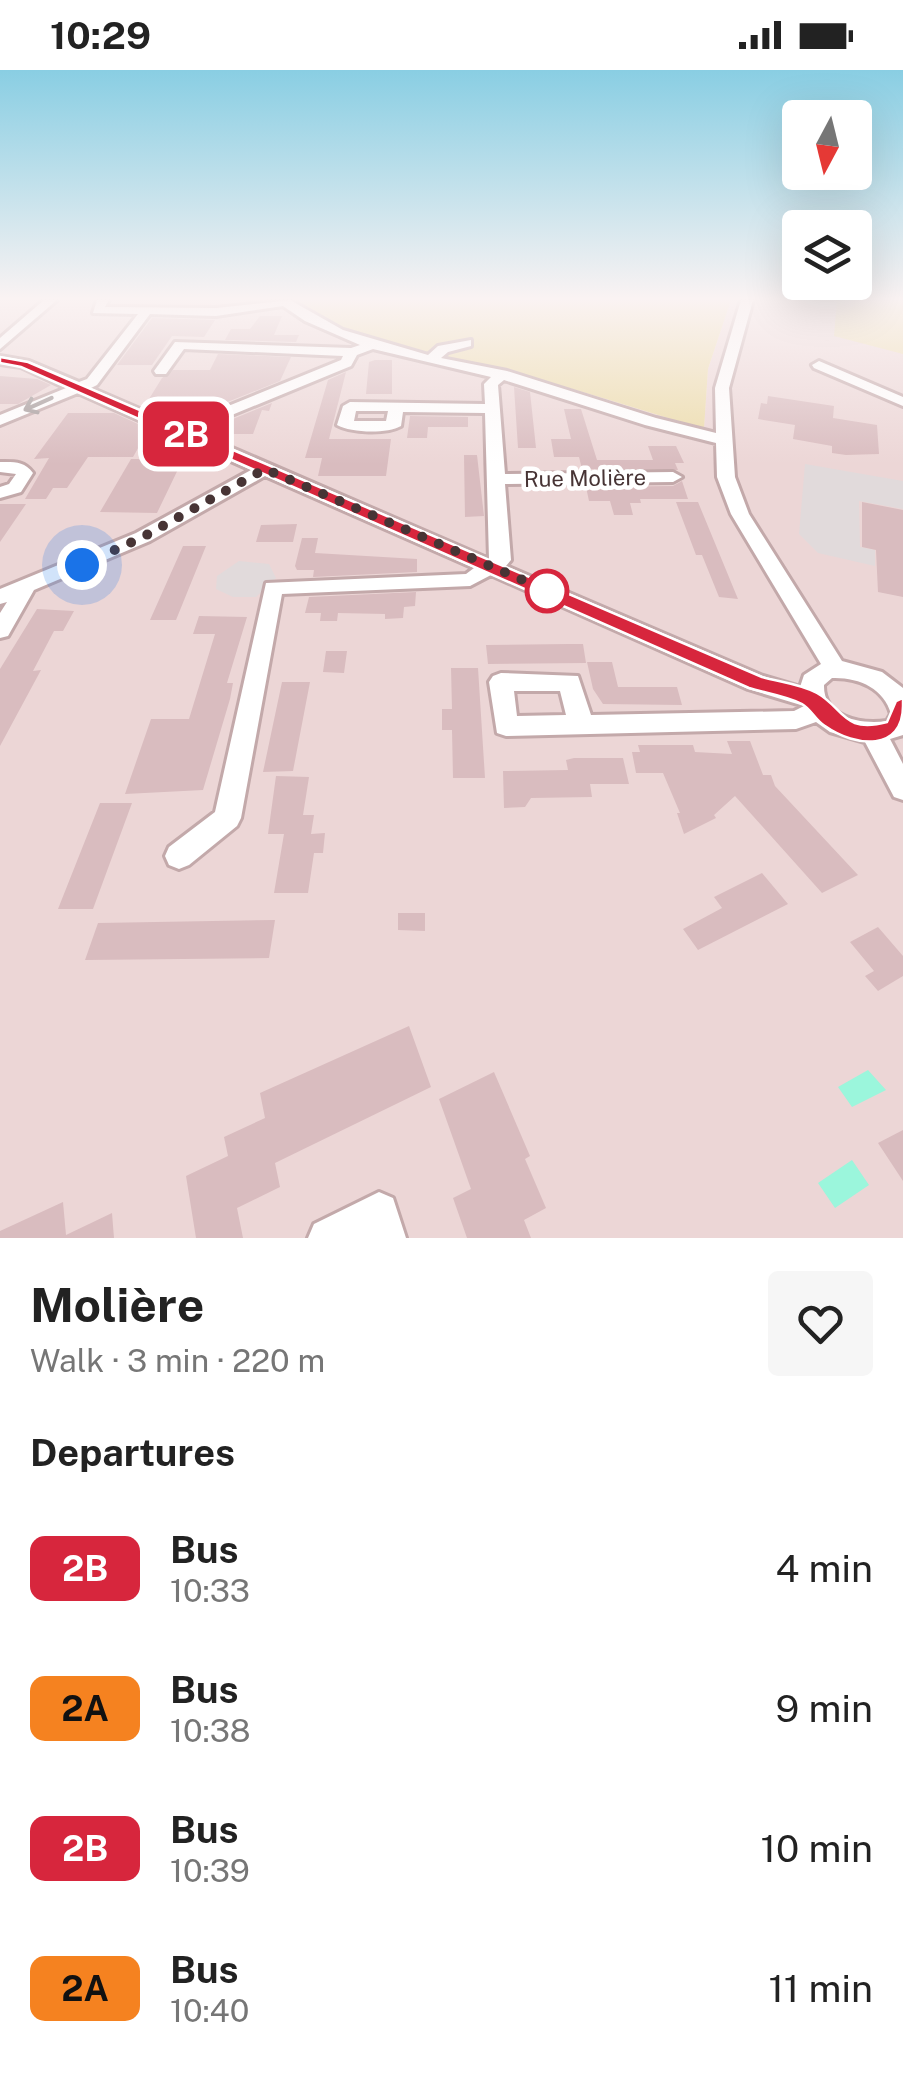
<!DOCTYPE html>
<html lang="en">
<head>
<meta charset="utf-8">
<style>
  :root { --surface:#fff; --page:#f6f6f6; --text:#222; --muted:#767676 }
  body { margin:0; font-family:"Public Sans",sans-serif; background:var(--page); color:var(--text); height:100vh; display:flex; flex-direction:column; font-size:38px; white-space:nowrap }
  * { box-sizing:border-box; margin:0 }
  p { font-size:32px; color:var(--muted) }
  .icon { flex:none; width:55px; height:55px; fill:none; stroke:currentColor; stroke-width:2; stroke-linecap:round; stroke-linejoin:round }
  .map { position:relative; height:1168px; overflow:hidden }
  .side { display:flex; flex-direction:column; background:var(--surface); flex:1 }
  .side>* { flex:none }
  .badge { padding:0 20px; border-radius:15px; font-size:35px; line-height:65px }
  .needle { width:65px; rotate:187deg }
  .buttons { position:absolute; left:782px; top:30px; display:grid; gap:20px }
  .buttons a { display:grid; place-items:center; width:90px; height:90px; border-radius:10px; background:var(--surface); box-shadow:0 10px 40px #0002; font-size:50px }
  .you { position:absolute; width:50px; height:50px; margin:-25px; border:8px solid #fff; border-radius:50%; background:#1a73e8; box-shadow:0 0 0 15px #1a73e833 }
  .map>.badge { position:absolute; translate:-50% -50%; box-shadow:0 0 0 5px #fff }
  h2 { padding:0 30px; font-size:38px; line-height:90px }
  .round { display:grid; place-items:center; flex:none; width:105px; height:105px; border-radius:10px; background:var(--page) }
  .head { display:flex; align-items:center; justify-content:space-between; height:170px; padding:0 30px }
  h1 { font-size:48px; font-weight:700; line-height:75px }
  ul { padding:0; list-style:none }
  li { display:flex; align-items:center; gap:30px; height:140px; padding:0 30px }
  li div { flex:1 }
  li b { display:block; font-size:38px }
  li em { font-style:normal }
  li .badge { min-width:110px; font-weight:700; text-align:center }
  .status { display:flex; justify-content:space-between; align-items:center; height:70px; padding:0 50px; background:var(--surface); direction:ltr }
  .status svg { height:28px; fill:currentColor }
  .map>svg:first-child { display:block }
  .residential { fill:#ecd6d6 }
  .green { fill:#ecdcaa }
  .parking { fill:#e1dadb }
  .water { fill:#9bf6dc }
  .building { fill:#d9bcbf }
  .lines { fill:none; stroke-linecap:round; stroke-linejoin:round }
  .minor-casing { stroke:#c3a9aa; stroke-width:6 }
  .minor { fill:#fff; fill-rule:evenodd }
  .oneway { stroke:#a39a9a }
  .line { fill:#d7263d; stroke:#fff; stroke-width:2.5 }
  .walk { stroke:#473435; stroke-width:10; stroke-dasharray:0 18 }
  .stop-dot { fill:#fff; stroke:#d7263d; stroke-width:5 }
  .labels { text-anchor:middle; stroke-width:9; stroke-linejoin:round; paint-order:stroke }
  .far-street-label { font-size:22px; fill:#473435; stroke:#fff }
</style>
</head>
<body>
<div class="status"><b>10:29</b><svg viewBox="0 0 49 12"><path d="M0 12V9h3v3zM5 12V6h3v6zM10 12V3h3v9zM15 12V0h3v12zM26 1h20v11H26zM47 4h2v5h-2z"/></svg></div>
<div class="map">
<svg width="903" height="1168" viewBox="0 0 903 1168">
  <rect width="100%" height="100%" fill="#f4e5e5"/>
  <path class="residential" d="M0,230H292L312,245L704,358L708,299L731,230H903V1168H0Z"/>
  <path class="green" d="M292,230H731L708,299L704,359C637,339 570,317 503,300C430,280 354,277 292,230Z
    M837,230H903V284L834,266Z"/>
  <path class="parking" d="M805,394L903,411V439L859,431L860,477L875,480V496L818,483L799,464Z
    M239,491L269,494L276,508L256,527H233L216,519L217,506Z"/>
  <path class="water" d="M868,1000L886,1020L852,1037L838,1017Z
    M852,1090L869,1115L835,1138L818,1113Z"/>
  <path class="building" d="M260,246H282L274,265H299L296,272L225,270L231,259H250Z
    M152,248L215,250L204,267L172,266L152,295H117Z
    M218,284L291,287L280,311L225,333L144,337L162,308L173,300H210Z
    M375,290H392V324H366L369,292Z
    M346,302L329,369H391L386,406H318L322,388H305L328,310Z
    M0,306L37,309L51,315L18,334H0Z
    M514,317L530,322L536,378H518Z
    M768,326L834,336L833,348L877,355L879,384L846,385L832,383V376L793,369L795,355L758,349L761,333L767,334Z
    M272,333L269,341L262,340L253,364H218L223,353Z
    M564,339H581L597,390H653L648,376H676L684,393H675L678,400L582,399L579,387H554L551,369H571Z
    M68,343H114L149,359L133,387H88L67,418H53L46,429H25L49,388L34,389Z
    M410,346L468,347V357H428L427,368H407Z
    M464,385H477L484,446L465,447Z
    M131,389H183L157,443L100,442Z
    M682,411L688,429H640L641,433H630L633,445H614L610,431H589L586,417L673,416Z
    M676,432H698L738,529L719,527L702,485H696Z
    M862,432L903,440V527L878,522L876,480L862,477Z
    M0,434H26L0,472Z
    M297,454L293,472H256L261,455Z
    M302,468H318L315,483L417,489V502L313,507L314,500H297L295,496Z
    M183,476H206L176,550H150Z
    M416,522L415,536L404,537L403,548L385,549V544L338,543L337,551H320L321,543H305L309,527Z
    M37,539L74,541L63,561H54L33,601L41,600L0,676V599Z
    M199,546L247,547L227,613H233L230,629L203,720L125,724L151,649H189L215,564H193Z
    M569,574H583L586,593L488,594L486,575Z
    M326,581H347L344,603L323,602Z
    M587,592H612L618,617H677L682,635L603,634L593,619Z
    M451,598H478L485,708H453L452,660H442V639H452Z
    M282,612H310L293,701L263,702Z
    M727,671H750L763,705H771L775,716L858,805L822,823L735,726L714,745L716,748L684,764L677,743H680L663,703H636L632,682H640L638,675H693L695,682L732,684Z
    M574,688H623L629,714H590L592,727L531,728L525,737L504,738L503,701L568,700L566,690Z
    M276,706L309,707L303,745H314L311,764L325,763L323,783H314L308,823H274L284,764H268Z
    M100,733H132L93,839H58Z
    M762,803L788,834L698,880L683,859L722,838L714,827Z
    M398,843H425V861L398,860Z
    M275,850L269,888L85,890L98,853Z
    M878,857L903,886V906L878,921L865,906L874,901L850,872Z
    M409,956L431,1017L275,1093L280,1117L237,1138L243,1168H196L186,1106L228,1086L224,1067L265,1048L260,1023Z
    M494,1002L530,1086L525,1089L546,1138L524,1150L531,1168H467L453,1128L471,1119L439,1029Z
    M903,1060V1111L878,1073Z
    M63,1132L66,1165L112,1143L114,1168H0V1161Z"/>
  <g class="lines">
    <g class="minor-casing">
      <path id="minor" d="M44,230H57L0,279V268Z
        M97,230H109L105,237L216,238L290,230L343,260L428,285L438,276L471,270V276L448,282L441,288L507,301L656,348L716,363L715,318L741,230H753L729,318L735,407L749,444L842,591L882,602L903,618V665L890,669L903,694V730L894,727L865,672L830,662L816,652L796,659L506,666L497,663L489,612L493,606L501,603L578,606L591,645L794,641L804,636L748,619L491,505L470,516L282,524L241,748L237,756L189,795L179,799L169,795L165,786L169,777L215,742L266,513L466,504L474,498L265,406L150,471L34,520L8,566L0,568V543L7,532L0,534V519L136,463L251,400L78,323L0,355V345L66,318L21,297L0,294V286L29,291L79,312L87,309L138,244L93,243ZM283,236L305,251L360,275L351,278L175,272L154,301L156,304H166L184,279L343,286L341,290L179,356L91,318L97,315L150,244L216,246ZM373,279L491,307L484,314L485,334L350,332L343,336L337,355C351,363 387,364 401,356L403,342L485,343L489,489L193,361L351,296L357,285ZM504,310L645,355L716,373L717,407L731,444L821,594L804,605L800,617L763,606L506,496L511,490L505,414L673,412L682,407L673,402L505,404L498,315ZM356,341H388L386,351H354ZM832,608C858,607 884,618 891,644L887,651C860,655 823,647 824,615ZM514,621H560L566,645L517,646Z
        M819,291L903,327V336L814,298L812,295Z
        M0,392C15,392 24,391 33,403L21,422L0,428V417L9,414L16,404L0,402Z
        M379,1122L393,1128L406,1168H308L314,1154Z"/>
    </g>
    <use href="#minor" class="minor"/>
  </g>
  <defs><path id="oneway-shaft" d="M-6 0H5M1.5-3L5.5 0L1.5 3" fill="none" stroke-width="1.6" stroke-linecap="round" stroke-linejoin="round" transform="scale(2.5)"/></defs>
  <use class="oneway" href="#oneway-shaft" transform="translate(38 334) rotate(156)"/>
  <linearGradient id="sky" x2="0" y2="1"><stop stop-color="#89cee3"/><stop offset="0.58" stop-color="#faf3f3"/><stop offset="1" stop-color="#faf3f3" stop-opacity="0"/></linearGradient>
  <rect width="903" height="394" fill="url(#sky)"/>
  <path class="line" d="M0,287L28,292L762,607C779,612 801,614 817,623C844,638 843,664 887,652L896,631L903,628V636C903,681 856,678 825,656C816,651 811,639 802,634C787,626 765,623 749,618L21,297L0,293Z"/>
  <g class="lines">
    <path class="walk" d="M82,495L143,467L265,399L560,526L547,521"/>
  </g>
  <circle class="stop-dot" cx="547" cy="521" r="20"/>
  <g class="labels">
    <g class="far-street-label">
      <text transform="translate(585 408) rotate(-1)" y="8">Rue Molière</text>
    </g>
  </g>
</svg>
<div class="buttons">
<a><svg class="needle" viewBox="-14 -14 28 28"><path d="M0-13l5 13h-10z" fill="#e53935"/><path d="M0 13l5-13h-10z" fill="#767676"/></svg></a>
<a><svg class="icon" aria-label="layers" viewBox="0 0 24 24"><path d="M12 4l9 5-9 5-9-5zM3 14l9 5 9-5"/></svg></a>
</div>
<div class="you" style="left:82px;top:495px"></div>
<b class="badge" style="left:186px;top:364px;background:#d7263d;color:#fff">2B</b>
</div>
<section class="side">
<div class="head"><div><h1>Molière</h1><p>Walk · 3 min · 220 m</p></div><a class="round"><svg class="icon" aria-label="heart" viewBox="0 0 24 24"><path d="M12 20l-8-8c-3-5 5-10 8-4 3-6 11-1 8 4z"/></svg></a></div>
<h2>Departures</h2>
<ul>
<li><span class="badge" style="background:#d7263d;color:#fff">2B</span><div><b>Bus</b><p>10:33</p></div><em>4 min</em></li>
<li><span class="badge" style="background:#f58220;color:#111">2A</span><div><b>Bus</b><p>10:38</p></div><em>9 min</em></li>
<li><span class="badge" style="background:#d7263d;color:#fff">2B</span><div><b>Bus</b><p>10:39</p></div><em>10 min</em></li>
<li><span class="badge" style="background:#f58220;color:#111">2A</span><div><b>Bus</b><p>10:40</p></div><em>11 min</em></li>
</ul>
</section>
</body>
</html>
